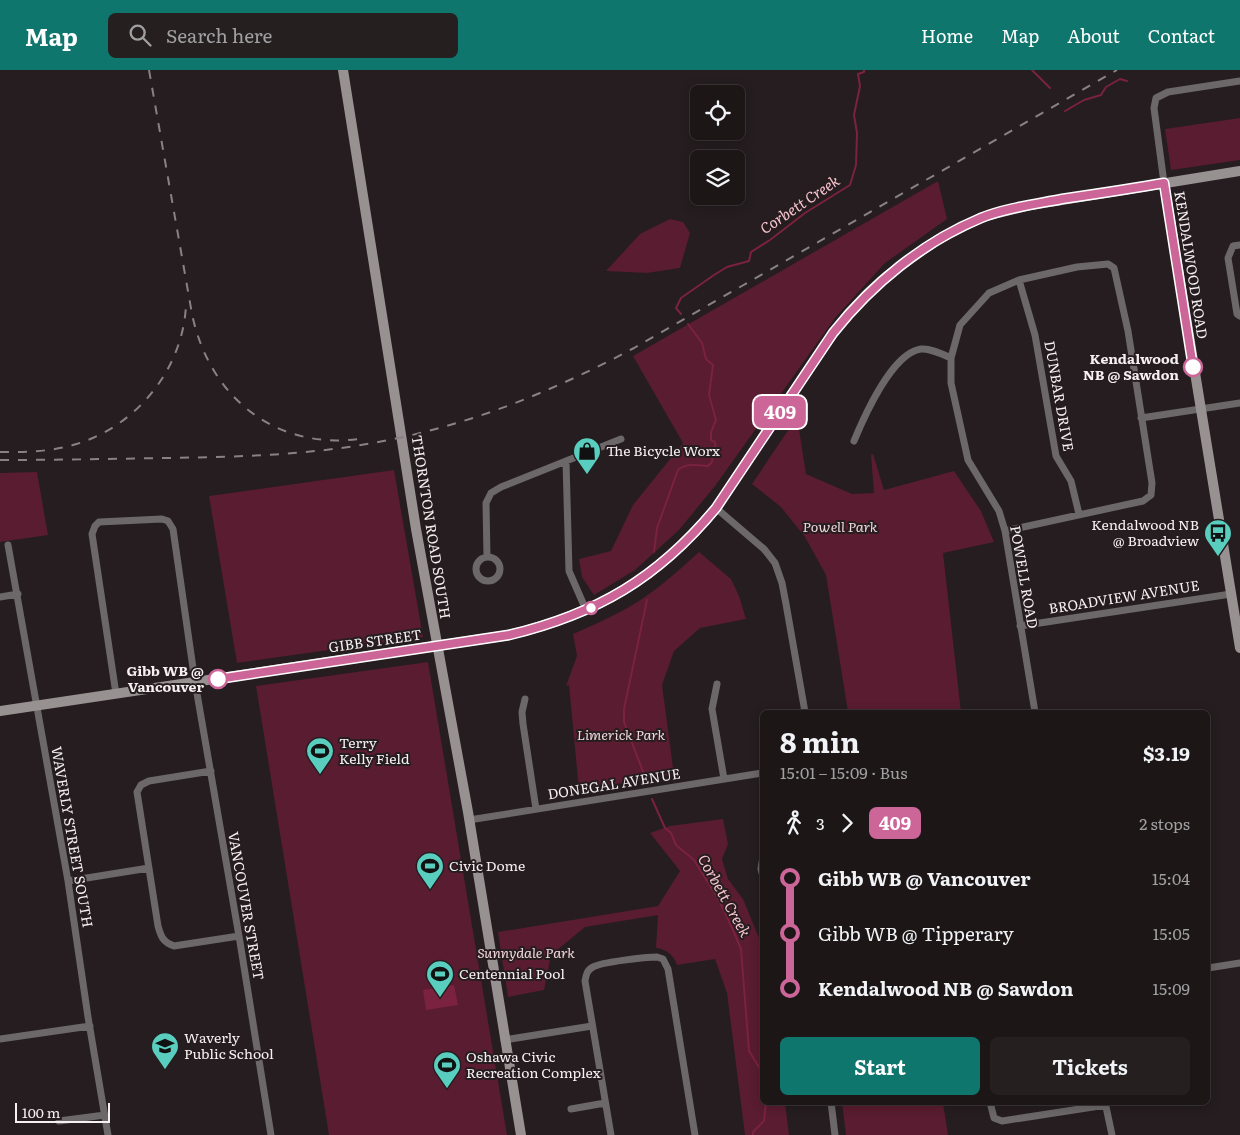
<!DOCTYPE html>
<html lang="en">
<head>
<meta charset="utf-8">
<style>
  :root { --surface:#1c1617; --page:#251f20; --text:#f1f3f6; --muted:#a09fa1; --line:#3a3536; --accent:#0f766e }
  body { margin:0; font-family:Literata,serif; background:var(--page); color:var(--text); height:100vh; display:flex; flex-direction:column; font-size:19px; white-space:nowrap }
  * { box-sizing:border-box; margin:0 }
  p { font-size:16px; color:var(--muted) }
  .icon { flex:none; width:28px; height:28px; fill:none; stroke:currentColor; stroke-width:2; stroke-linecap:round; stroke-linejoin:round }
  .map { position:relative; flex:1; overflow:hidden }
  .side { position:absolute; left:760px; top:640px; width:450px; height:395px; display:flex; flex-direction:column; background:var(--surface); border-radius:8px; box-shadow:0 2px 12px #0003,0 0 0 1px var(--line) }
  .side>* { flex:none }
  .badge { padding:0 10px; border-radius:8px; font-size:18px; line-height:32px }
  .controls { position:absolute; left:690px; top:15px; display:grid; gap:10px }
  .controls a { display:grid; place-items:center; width:55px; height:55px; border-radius:8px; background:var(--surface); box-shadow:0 2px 12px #0003,0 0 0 1px var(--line); font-size:25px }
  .scale { position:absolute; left:15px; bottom:12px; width:95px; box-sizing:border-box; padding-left:5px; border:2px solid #f6f0f2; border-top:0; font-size:14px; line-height:18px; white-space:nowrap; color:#f6f0f2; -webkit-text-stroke:4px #251d1f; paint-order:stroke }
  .map>.badge { position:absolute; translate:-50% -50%; box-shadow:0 0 0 2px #fff }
  .legs { display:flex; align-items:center; gap:8px; height:55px; padding:0 20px; font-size:16px }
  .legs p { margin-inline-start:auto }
  .headline { display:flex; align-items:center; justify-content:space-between; height:85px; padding:0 20px }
  h1 { font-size:28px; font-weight:700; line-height:38px }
  .primary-button { display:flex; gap:10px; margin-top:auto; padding:10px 20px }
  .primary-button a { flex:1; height:58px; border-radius:8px; background:var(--accent); color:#fff; font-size:20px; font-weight:700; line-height:58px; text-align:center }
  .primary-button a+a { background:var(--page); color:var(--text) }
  ul { padding:0 20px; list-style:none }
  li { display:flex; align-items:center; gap:18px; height:55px; font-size:19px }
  li i { display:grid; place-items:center; width:8px; height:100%; margin:0 6px; background:currentColor }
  li i::after { content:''; width:12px; height:12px; margin:-6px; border:4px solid; border-radius:50%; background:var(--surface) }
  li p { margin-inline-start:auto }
  li:first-child i { background:linear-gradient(#0000 50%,currentColor 0) }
  li:last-child i { background:linear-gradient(currentColor 50%,#0000 0) }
  header { display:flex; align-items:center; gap:30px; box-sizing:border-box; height:70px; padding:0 25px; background:var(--accent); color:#fff }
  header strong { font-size:24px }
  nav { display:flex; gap:28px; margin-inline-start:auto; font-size:18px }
  .search { width:350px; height:45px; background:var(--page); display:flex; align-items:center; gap:12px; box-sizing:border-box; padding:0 18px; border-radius:8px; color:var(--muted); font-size:19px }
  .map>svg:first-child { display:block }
  .green { fill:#591c30 }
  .water { fill:#7a2240 }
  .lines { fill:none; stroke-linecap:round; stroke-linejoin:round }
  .stream { stroke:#7a2240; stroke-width:2 }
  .street { stroke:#6c6768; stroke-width:7 }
  .secondary { stroke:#989192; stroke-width:10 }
  .rail { stroke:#898284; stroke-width:2; stroke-dasharray:9 9; stroke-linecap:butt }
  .line-1-casing { stroke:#fff; stroke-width:11 }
  .line-1 { stroke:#c69; stroke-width:8 }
  .stop-1-dot { fill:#fff; stroke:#c69; stroke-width:2.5 }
  .labels { text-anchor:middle; stroke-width:4; stroke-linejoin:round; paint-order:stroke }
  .street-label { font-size:14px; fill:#f6f0f2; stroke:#251d1f }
  .stop-label { font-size:14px; font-weight:bold; fill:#f6f0f2; stroke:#251d1f; text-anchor:end }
  .poi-label { font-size:14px; fill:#f6f0f2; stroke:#251d1f; text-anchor:start }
  .park-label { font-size:14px; font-style:italic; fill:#f1d6dc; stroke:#251d1f }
  .water-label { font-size:15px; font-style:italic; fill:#f8c4cf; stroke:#251d1f }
</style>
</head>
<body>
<header>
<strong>Map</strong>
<div class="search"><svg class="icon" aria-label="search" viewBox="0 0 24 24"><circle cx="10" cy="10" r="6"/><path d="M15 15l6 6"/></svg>Search here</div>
<nav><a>Home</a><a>Map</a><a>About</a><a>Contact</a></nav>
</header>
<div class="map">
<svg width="1240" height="1065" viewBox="0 0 1240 1065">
  <rect width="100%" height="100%" fill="#251d1f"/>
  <path class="green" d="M1240,48V90L1171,100L1165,59Z
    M938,111L947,149L885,193L835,248L715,416L679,460L635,500L594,525L582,507L579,489L611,481L633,435L683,373L633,286Z
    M670,149L683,152L690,163L680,198L647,203L606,201L640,164Z
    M797,347L806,404L852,424L874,423L871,385L873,384L884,420L954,401L981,441L994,472L943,483L961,642H848L826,505L805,467L781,437L752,414Z
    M394,400L423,567L237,593L209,426Z
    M37,402L48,465L0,472V403Z
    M699,482L731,509L739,526L746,549L700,558L674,581L662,615L674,705L579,720L569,615L566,616L577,586L573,564C596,554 621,543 642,529C663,515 681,498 699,482Z
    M428,592L507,1065H329L256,616Z
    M723,749L728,774L722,789L728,809L743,829L762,875V1032L785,1033L789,1065H745L727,923L715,889L677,895C674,885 666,879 656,878L658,845L585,857L551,885L544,920L508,927L498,862L658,836L680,801L650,763L670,756Z
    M842,1033H943L948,1065H846Z"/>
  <path class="water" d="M454,915L458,935L426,940L423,920Z"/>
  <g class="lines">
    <path class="stream" d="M1032,0L1050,18
      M1065,41L1084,30L1101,25L1106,17L1120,9L1127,11
      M681,244L676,238L681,228L714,205L727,197L749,191L751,182L770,170L805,143L850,115L856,95L857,63L854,45L860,16L858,4L864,2V0
      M654,482L657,458L678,400C686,393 698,395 708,396L712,392C712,384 717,380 715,372L711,370V362L716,350L709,325L713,295L706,289L702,273L688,254
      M647,712L624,652V639L647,530
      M652,729L665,758L671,763L676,775L694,790L719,830L733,860L741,879L749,981L762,1002
      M753,1065V1062L764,1051L766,1032"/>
    <path class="street" d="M1164,113L1154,38L1156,28L1168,22L1240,11
      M1240,175L1233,176L1228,188L1237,244L1240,246
      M1019,210L1035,265L1056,386L1071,411L1079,444
      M1141,348L1240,333
      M854,371C864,347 892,283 921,279C930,278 942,284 951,288
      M566,391L569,501L586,540
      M716,438L764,479L775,493L782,513L786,534L805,642
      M1005,461L1143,431L1151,425L1152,413L1128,261L1114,198L1108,194L1077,197L1019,210L989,223L960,255L951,288V313L968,390L999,441L1005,461L1035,642
      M8,475L68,811L88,947L108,1065
      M487,487L486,433L491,423L501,417L621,369
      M476 499a12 12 0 1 1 24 0a12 12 0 1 1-24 0Z
      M0,527L18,524
      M1020,556L1231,524
      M717,614L712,639L724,709
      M116,624L92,464L95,456L99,452L162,449L168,451L173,459L195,612L240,872L271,1065
      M525,629L522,642L523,654L536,739
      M211,701L149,711L141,715L137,722L158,856C161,867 163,872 174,876L239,866
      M469,750L762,703
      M762,792L761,799L762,803
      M68,811L149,798
      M1208,898L1240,893
      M0,969L90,956
      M504,970L592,956
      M831,1032L835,1065
      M990,1032L994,1048L1002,1051L1106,1035
      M1105,1032L1112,1065
      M571,1039L605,1033
      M59,1051L105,1045
      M611,1065L585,911C586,905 587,900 593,897C602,892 646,887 657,887L663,889L668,899L695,1065"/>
    <path class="secondary" d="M343,0L416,459L468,742L521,1065
      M1164,113L1240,578
      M0,641L509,565C597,544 658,508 716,438L824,276L849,243L869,222L888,205L937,170L982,147L1031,135L1240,101"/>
    <path class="rail" d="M149,0L192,244C209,326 274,380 359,369
      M0,382C24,382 49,382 73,375C135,358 183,300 186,235
      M0,390C54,390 108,389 162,388C243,387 323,385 403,367C485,349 561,317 634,278L1117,0"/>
  </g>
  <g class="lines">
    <g class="line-1-casing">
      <path id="line-1" d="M218,609L509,565C597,544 658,508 716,438L833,263C872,214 923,172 981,148C1005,138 1037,134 1062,129C1096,124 1130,119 1164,113L1193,297"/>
    </g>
    <use href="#line-1" class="line-1"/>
  </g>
  <defs>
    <g id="shop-pin" transform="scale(1.4375)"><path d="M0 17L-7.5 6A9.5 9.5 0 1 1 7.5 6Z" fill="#59cebf" stroke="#251d1f"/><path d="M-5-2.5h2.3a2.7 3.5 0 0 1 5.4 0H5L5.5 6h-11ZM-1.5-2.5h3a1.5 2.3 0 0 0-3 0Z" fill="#111"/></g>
    <g id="bus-pin" transform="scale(1.4375)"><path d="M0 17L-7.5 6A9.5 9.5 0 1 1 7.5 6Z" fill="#59cebf" stroke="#251d1f"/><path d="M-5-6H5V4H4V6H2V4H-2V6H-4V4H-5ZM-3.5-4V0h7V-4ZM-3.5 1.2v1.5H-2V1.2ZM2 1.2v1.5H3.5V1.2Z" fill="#111"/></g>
    <g id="stadium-pin" transform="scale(1.4375)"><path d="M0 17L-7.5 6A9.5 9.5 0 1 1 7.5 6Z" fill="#59cebf" stroke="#251d1f"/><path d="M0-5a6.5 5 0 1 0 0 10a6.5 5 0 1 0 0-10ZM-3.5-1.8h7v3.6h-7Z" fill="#111"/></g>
    <g id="school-pin" transform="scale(1.4375)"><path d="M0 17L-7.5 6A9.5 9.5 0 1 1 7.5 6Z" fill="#59cebf" stroke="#251d1f"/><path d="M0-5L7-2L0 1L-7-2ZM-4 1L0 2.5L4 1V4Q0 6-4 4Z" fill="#111"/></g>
  </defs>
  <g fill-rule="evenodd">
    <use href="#shop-pin" x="587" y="381"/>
    <use href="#bus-pin" x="1218" y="463"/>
    <use href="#stadium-pin" x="320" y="681"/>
    <use href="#stadium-pin" x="430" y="796"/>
    <use href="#stadium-pin" x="440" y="904"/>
    <use href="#school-pin" x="165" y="976"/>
    <use href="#stadium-pin" x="447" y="995"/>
  </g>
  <g class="stop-1-dot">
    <circle cx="1193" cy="297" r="9"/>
    <circle cx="591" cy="538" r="6"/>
    <circle cx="218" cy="609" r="9"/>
  </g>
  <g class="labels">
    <g class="street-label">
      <text transform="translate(1191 195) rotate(81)" y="5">KENDALWOOD ROAD</text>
      <text transform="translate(1059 326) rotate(80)" y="5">DUNBAR DRIVE</text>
      <text transform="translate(431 457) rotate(81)" y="5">THORNTON ROAD SOUTH</text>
      <text transform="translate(1024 507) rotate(80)" y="5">POWELL ROAD</text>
      <text transform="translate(1124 527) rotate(-9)" y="5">BROADVIEW AVENUE</text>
      <text transform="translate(375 571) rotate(-8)" y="5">GIBB STREET</text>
      <text transform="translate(614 714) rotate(-9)" y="5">DONEGAL AVENUE</text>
      <text transform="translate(72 767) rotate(80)" y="5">WAVERLY STREET SOUTH</text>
      <text transform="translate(246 836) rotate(80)" y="5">VANCOUVER STREET</text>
    </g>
    <g class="stop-label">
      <text x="1179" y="294">Kendalwood<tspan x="1179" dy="16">NB @ Sawdon</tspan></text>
      <text x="204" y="606">Gibb WB @<tspan x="204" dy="16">Vancouver</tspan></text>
    </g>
    <g class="poi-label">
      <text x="606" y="386">The Bicycle Worx</text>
      <text x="1199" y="460" text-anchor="end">Kendalwood NB<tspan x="1199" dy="16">@ Broadview</tspan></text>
      <text x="339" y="678">Terry<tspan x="339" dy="16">Kelly Field</tspan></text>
      <text x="449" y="801">Civic Dome</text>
      <text x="459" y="909">Centennial Pool</text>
      <text x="184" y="973">Waverly<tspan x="184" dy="16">Public School</tspan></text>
      <text x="466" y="992">Oshawa Civic<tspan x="466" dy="16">Recreation Complex</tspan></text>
    </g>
    <g class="park-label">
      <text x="840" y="462">Powell Park</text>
      <text x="621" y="670">Limerick Park</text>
      <text x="526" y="888">Sunnydale Park</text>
    </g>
    <g class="water-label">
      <text transform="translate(800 135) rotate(-34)" y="5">Corbett Creek</text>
      <text transform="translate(724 826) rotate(61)" y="5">Corbett Creek</text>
    </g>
  </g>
</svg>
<div class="controls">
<a><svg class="icon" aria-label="locate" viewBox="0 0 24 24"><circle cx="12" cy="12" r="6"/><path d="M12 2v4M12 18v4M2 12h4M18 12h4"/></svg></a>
<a><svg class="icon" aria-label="layers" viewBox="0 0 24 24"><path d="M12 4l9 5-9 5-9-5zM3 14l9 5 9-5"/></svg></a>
</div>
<div class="scale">100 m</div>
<b class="badge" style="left:780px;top:342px;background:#c69;color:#fff">409</b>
<section class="side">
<div class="headline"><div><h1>8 min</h1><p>15:01 – 15:09 · Bus</p></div><b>$3.19</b></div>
<div class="legs"><svg class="icon" aria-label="walk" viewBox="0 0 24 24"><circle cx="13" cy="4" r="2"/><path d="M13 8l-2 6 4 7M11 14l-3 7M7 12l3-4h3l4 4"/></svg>3<svg class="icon" aria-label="forward" viewBox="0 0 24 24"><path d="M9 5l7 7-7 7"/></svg><b class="badge" style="background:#c69;color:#fff">409</b><p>2 stops</p></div>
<ul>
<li><i style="color:#c69"></i><b>Gibb WB @ Vancouver</b><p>15:04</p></li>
<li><i style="color:#c69"></i><span>Gibb WB @ Tipperary</span><p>15:05</p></li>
<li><i style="color:#c69"></i><b>Kendalwood NB @ Sawdon</b><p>15:09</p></li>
</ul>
<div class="primary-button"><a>Start</a><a>Tickets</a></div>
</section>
</div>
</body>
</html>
